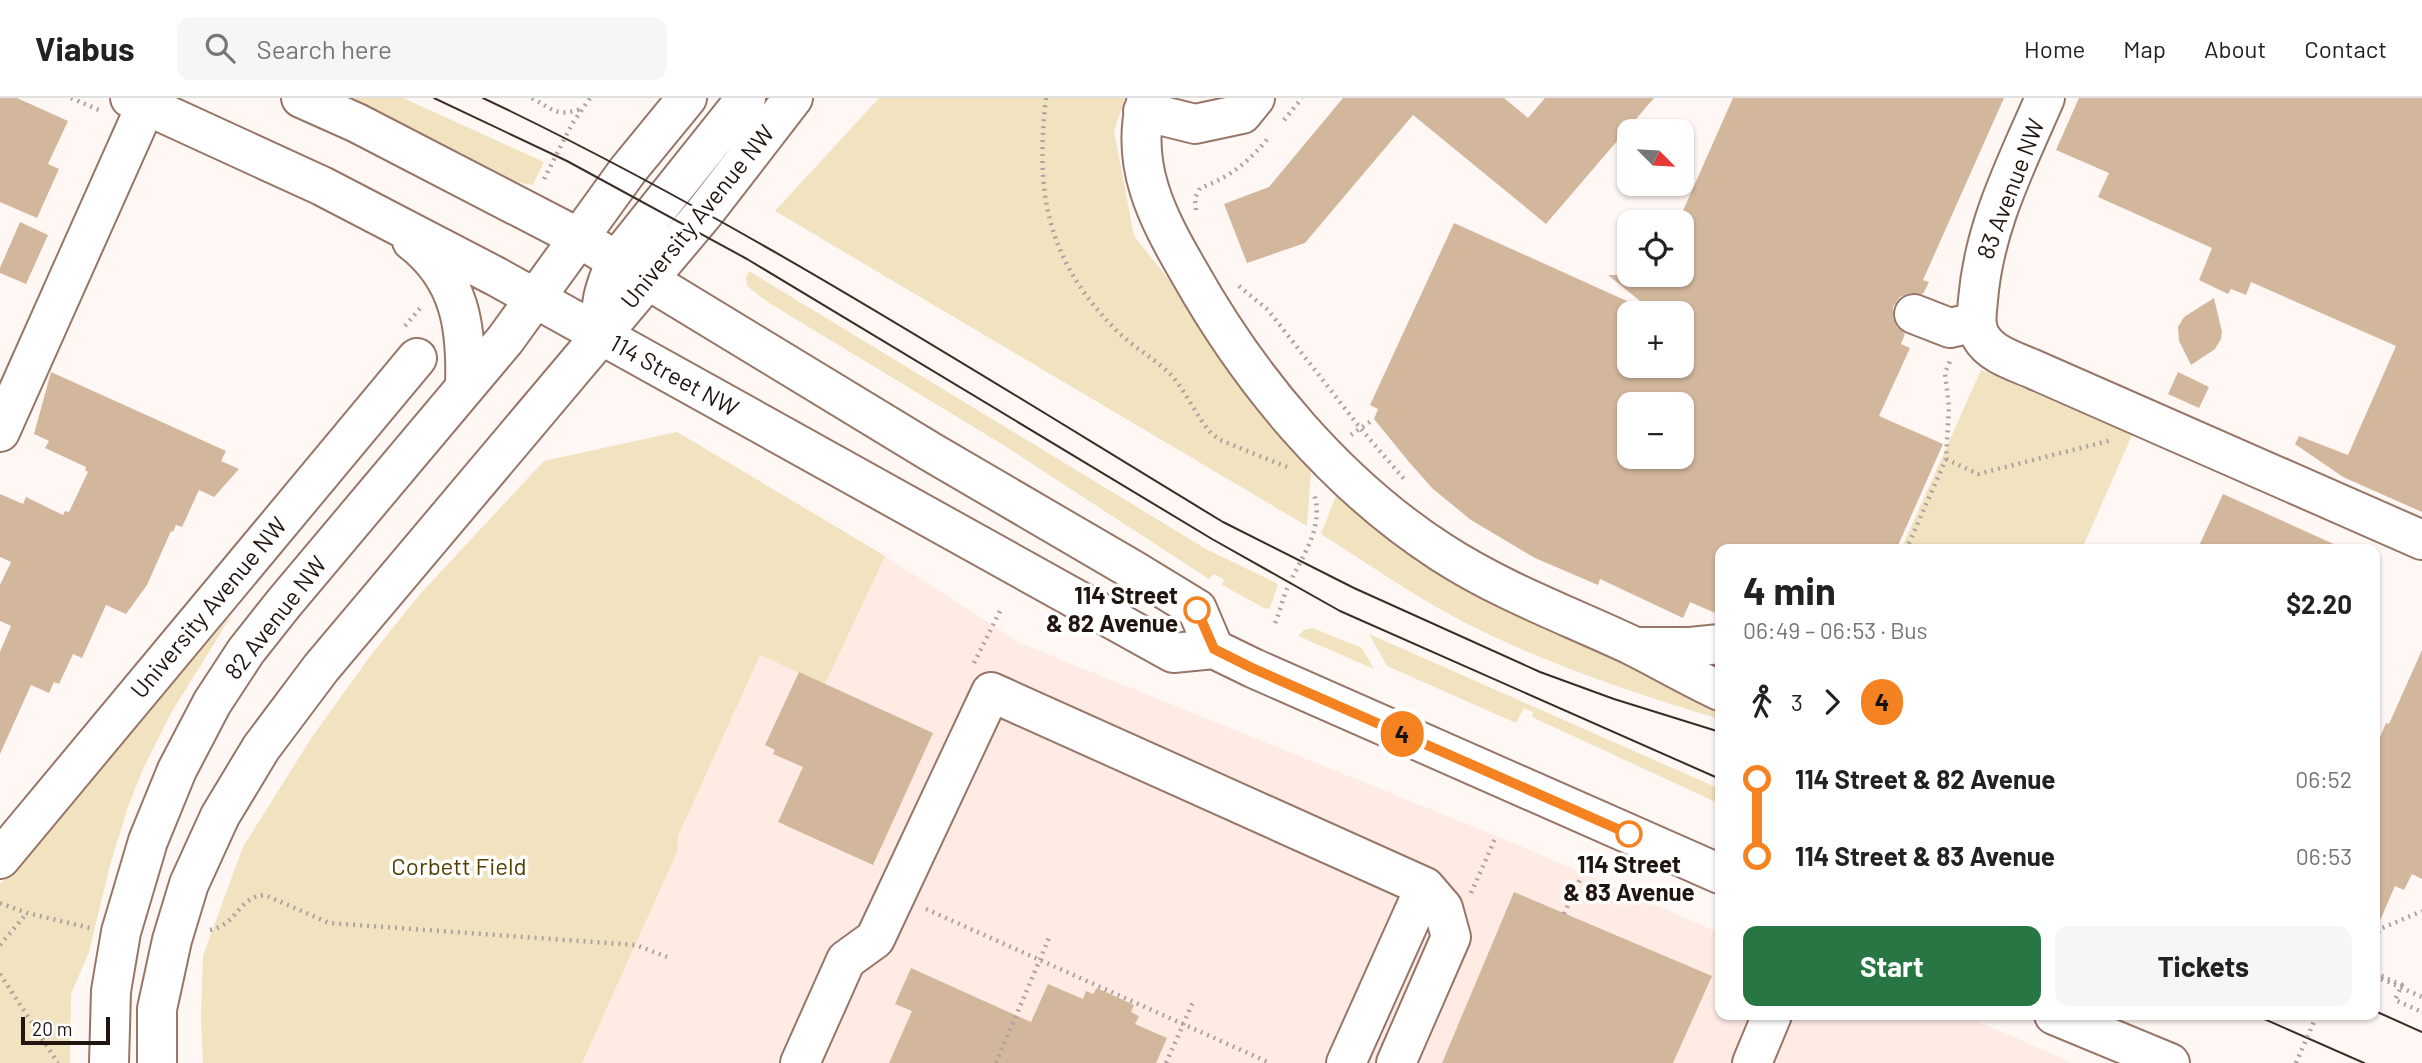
<!DOCTYPE html>
<html lang="en">
<head>
<meta charset="utf-8">
<style>
  :root { --surface:#fff; --page:#f6f6f6; --text:#222; --muted:#767676; --line:#e0e0e0; --accent:#297645 }
  body { margin:0; font-family:Barlow,sans-serif; background:var(--page); color:var(--text); height:100vh; display:flex; flex-direction:column; font-size:26px; white-space:nowrap }
  * { box-sizing:border-box; margin:0 }
  p { font-size:23px; color:var(--muted) }
  .icon { flex:none; width:38px; height:38px; fill:none; stroke:currentColor; stroke-width:2; stroke-linecap:round; stroke-linejoin:round }
  .map { position:relative; flex:1; overflow:hidden }
  .side { position:absolute; left:1715px; top:446px; width:665px; height:476px; display:flex; flex-direction:column; background:var(--surface); border-radius:14px; box-shadow:0 2px 5px #0004 }
  .side>* { flex:none }
  .badge { padding:0 14px; border-radius:23px; font-size:24px; line-height:46px }
  .needle { width:46px; rotate:114deg }
  .controls { position:absolute; left:1617px; top:21px; display:grid; gap:14px }
  .controls a { display:grid; place-items:center; width:77px; height:77px; border-radius:14px; background:var(--surface); box-shadow:0 2px 5px #0004; font-size:35px }
  .scale { position:absolute; left:21px; bottom:18px; width:89px; box-sizing:border-box; padding-left:7px; border:4px solid #21150f; border-top:0; font-size:19px; line-height:24px; white-space:nowrap; color:#21150f; -webkit-text-stroke:5px #fff; paint-order:stroke }
  .map>.badge { position:absolute; translate:-50% -50%; box-shadow:0 0 0 4px #fff }
  .legs { display:flex; align-items:center; gap:10px; height:77px; padding:0 28px; font-size:23px }
  .legs p { margin-inline-start:auto }
  .headline { display:flex; align-items:center; justify-content:space-between; height:119px; padding:0 28px }
  h1 { font-size:38px; font-weight:700; line-height:52px }
  .action { display:flex; gap:14px; margin-top:auto; padding:14px 28px }
  .action a { flex:1; height:80px; border-radius:14px; background:var(--accent); color:#fff; font-size:28px; font-weight:700; line-height:80px; text-align:center }
  .action a+a { background:var(--page); color:var(--text) }
  ul { padding:0 28px; list-style:none }
  li { display:flex; align-items:center; gap:24px; height:77px; font-size:26px }
  li i { display:grid; place-items:center; width:10px; height:100%; margin:0 9px; background:currentColor }
  li i::after { content:''; width:18px; height:18px; margin:-9px; border:5px solid; border-radius:50%; background:var(--surface) }
  li p { margin-inline-start:auto }
  li:first-child i { background:linear-gradient(#0000 50%,currentColor 0) }
  li:last-child i { background:linear-gradient(currentColor 50%,#0000 0) }
  header { display:flex; align-items:center; gap:42px; box-sizing:border-box; height:98px; padding:0 35px; background:var(--surface); border-bottom:2px solid var(--line) }
  header strong { font-size:33px }
  nav { display:flex; gap:38px; margin-inline-start:auto; font-size:24px }
  .search { width:490px; height:63px; background:var(--page); display:flex; align-items:center; gap:18px; box-sizing:border-box; padding:0 24px; border-radius:14px; color:var(--muted); font-size:26px }
  .map>svg:first-child { display:block }
  .built { fill:#feece4 }
  .green { fill:#f1e2c0 }
  .building { fill:#d2b79c; fill-rule:evenodd }
  .lines { fill:none; stroke-linecap:round; stroke-linejoin:round }
  .minor-casing { stroke:#977567; stroke-width:42 }
  .major-casing { stroke:#977567; stroke-width:42 }
  .path { stroke:#ada39f; stroke-width:4.5; stroke-dasharray:2 5; stroke-linecap:butt }
  .minor { stroke:#fff; stroke-width:38 }
  .major { stroke:#fff; stroke-width:38 }
  .tram { stroke:#382c27; stroke-width:2 }
  .path-bridge { stroke:#ada39f; stroke-width:4.5; stroke-dasharray:2 5; stroke-linecap:butt }
  .line-1-casing { stroke:#fff; stroke-width:16 }
  .line-1 { stroke:#f58220; stroke-width:10 }
  .stop-1-dot { fill:#fff; stroke:#f58220; stroke-width:3.5 }
  .labels { text-anchor:middle; stroke-width:7; stroke-linejoin:round; paint-order:stroke }
  .street-label { font-size:24px; fill:#21150f; stroke:#fff }
  .stop-label { font-size:24px; font-weight:bold; fill:#21150f; stroke:#fff; text-anchor:end }
  .park-label { font-size:24px; fill:#554000; stroke:#fff }
</style>
</head>
<body>
<header>
<strong>Viabus</strong>
<div class="search"><svg class="icon" aria-label="search" viewBox="0 0 24 24"><circle cx="10" cy="10" r="6"/><path d="M15 15l6 6"/></svg>Search here</div>
<nav><a>Home</a><a>Map</a><a>About</a><a>Contact</a></nav>
</header>
<div class="map">
<svg width="2422" height="965" viewBox="0 0 2422 965">
  <rect width="100%" height="100%" fill="#fff7f4"/>
  <path class="built" d="M677,334L885,458L1020,545L1509,743L1720,835V917H1964L2073,965H203L201,919L203,858L243,749L312,639L371,557L421,495L544,363Z"/>
  <path class="green" d="M346,0H403L544,64L533,87L510,83Z
    M879,0H1125L1114,33L1134,138L1312,361L1307,428L775,113Z
    M749,173L1206,451L1278,486L1270,510L1266,511L1222,487L1224,482L1214,476L1209,481L997,343L769,205L747,188L746,180Z
    M1981,272L2132,337L2082,451H1901Z
    M677,334L885,458L825,586L760,557L678,738L677,754L582,965H203L201,919L203,858L243,749L312,639L371,557L421,495L544,363Z
    M1339,390L1720,608V621C1640,597 1561,571 1486,535C1428,508 1375,470 1321,436Z
    M233,515L171,615L143,671L128,709L110,767L89,854L71,896L70,965H0V786Z
    M1312,530L1362,550L1374,571L1298,538L1304,532Z
    M1369,536L1720,691V706L1532,619L1533,614L1524,610L1516,625L1387,568Z"/>
  <path class="building" d="M0,0H17L68,23L48,66L59,71L37,120L0,104Z
    M1343,0H1504L1528,20L1545,0H1654L1546,126L1413,17L1305,145L1247,165L1224,106L1269,89Z
    M1733,0H2004L1923,182L1929,184L1923,196L1910,195L1900,199L1893,209V220L1897,229L1905,236L1901,246L1910,250L1879,318L1943,346L1896,452H1720V517L1690,504L1683,520L1600,481L1598,487L1535,460L1471,422L1433,391L1409,364L1374,321L1378,311L1370,307L1454,125L1629,204V268H1682V215H1655L1608,177H1682V115ZM1629,306H1682V359H1629Z
    M2079,0H2422V414L2343,379L2295,346L2299,338L2348,357L2396,248L2251,184L2246,197L2231,191L2228,196L2199,182L2212,150L2098,99L2109,75L2056,52Z
    M20,124L48,137L26,186L0,175V170Z
    M2214,200L2222,234L2221,241L2215,251L2191,267L2179,243L2178,229L2184,219Z
    M51,274L226,353L221,363L239,371L214,399L199,392L182,429L176,427L173,434L171,433L147,487L126,516L106,507L82,560L73,556L59,586L54,584L49,595L31,587L0,656V554L11,528L0,523V487L11,464L0,459V396L23,406L26,399L63,417L65,413L69,414L88,374L85,372L86,369L45,350L49,343L34,336Z
    M2178,274L2209,289L2199,310L2168,296Z
    M2223,396L2347,452H2197Z
    M2422,552V781L2412,776L2404,792L2395,788L2375,834V651L2386,625L2389,626Z
    M799,574L933,635L873,767L778,724L803,669L773,656L775,652L765,647Z
    M1514,794L1712,878L1673,965H1442Z
    M911,870L1031,924L1048,886L1083,901L1086,893L1093,896L1097,890L1134,907L1131,914L1139,918L1135,926L1167,940L1156,965H889L912,913L895,906Z"/>
  <g class="lines">
    <g class="minor-casing">
      <path id="minor" d="M1147,0C1129,66 1157,119 1189,174C1250,283 1336,386 1441,454C1501,493 1567,517 1631,547C1661,562 1690,579 1720,593
        M2045,0C2016,67 1984,128 1978,202C1977,215 1974,227 1981,239C1991,257 2017,264 2035,272L2422,442
        M1143,13L1195,26L1242,16L1255,0
        M1914,216L1950,230L1976,224
        M0,334L146,7
        M1638,549H1690L1720,546
        M0,761L417,260
        M800,965L846,862L875,841L991,594L1425,789L1443,810L1451,839L1396,965
        M1346,965L1425,789
        M1752,965L1772,917"/>
    </g>
    <g class="major-casing">
      <path id="major" d="M130,0L322,88L495,178L1173,555L1214,551L1253,570L1720,776
        M301,0L357,25L579,140L931,354L1133,472L1197,511L1214,551
        M412,143C461,181 467,231 465,289
        M601,237C598,210 605,188 616,163L746,0
        M2054,917L2170,965
        M109,965L111,893L121,834L148,743L177,672L212,605L246,553L284,505L505,242L628,72L687,0
        M157,965V911L172,842L189,786L220,718L261,650L321,570L705,114L793,0"/>
    </g>
    <path class="path" d="M71,0L99,12
      M532,0C554,12 556,19 581,11
      M1046,0C1035,97 1047,163 1118,234C1134,250 1156,261 1172,278C1187,295 1196,318 1211,335L1220,342L1287,369
      M1284,22L1302,0
      M544,81L572,26L590,0
      M1196,112L1195,100L1200,90C1229,80 1250,63 1269,39
      M1239,188L1268,212L1361,331L1404,381
      M405,228L422,208
      M1351,337L1374,321
      M1946,361L1978,376L2112,342
      M1906,452L1946,361L1949,309L1945,275L1950,263
      M1275,525C1281,512 1283,497 1290,484C1304,455 1324,429 1314,396
      M974,565L1002,509
      M1471,795L1495,741
      M0,805L27,815L90,830
      M926,811L1270,965
      M1564,816L1581,779
      M210,832C239,826 237,799 265,797L329,825L636,847L667,859
      M2375,841L2380,831L2422,813
      M0,847L27,815
      M2375,875L2402,887L2395,902L2422,914
      M0,876L58,965
      M996,965L1049,840
      M1166,965L1193,904"/>
    <use href="#minor" class="minor"/>
    <use href="#major" class="major"/>
    <path class="tram" d="M434,0L567,63L747,161L1212,441L1340,513L1720,681
      M483,0C740,122 980,277 1223,424L1354,490L1540,574L1614,601L1720,634
      M2375,913L2422,934
      M2255,917L2364,965"/>
    <path class="path-bridge" d="M2375,878L2422,899
      M2296,965L2317,917"/>
  </g>
  <g class="lines">
    <g class="line-1-casing">
      <path id="line-1" d="M1197,512L1214,551L1252,570L1629,736"/>
    </g>
    <use href="#line-1" class="line-1"/>
  </g>
  <g class="stop-1-dot">
    <circle cx="1197" cy="512" r="12"/>
    <circle cx="1629" cy="736" r="12"/>
  </g>
  <g class="labels">
    <g class="street-label">
      <text transform="translate(2011 91) rotate(-69)" y="8">83 Avenue NW</text>
      <text transform="translate(698 119) rotate(-51)" y="8">University Avenue NW</text>
      <text transform="translate(674 278) rotate(29)" y="8">114 Street NW</text>
      <text transform="translate(209 510) rotate(-50)" y="8">University Avenue NW</text>
      <text transform="translate(276 520) rotate(-52)" y="8">82 Avenue NW</text>
    </g>
    <g class="stop-label">
      <text x="1178" y="506">114 Street<tspan x="1178" dy="28">&amp; 82 Avenue</tspan></text>
      <text x="1629" y="775" text-anchor="middle">114 Street<tspan x="1629" dy="28">&amp; 83 Avenue</tspan></text>
    </g>
    <g class="park-label">
      <text x="459" y="777">Corbett Field</text>
    </g>
  </g>
</svg>
<div class="controls">
<a><svg class="needle" viewBox="-14 -14 28 28"><path d="M0-13l5 13h-10z" fill="#e53935"/><path d="M0 13l5-13h-10z" fill="#767676"/></svg></a>
<a><svg class="icon" aria-label="locate" viewBox="0 0 24 24"><circle cx="12" cy="12" r="6"/><path d="M12 2v4M12 18v4M2 12h4M18 12h4"/></svg></a>
<a>+</a>
<a>−</a>
</div>
<div class="scale">20 m</div>
<b class="badge" style="left:1402px;top:636px;background:#f58220;color:#111">4</b>
<section class="side">
<div class="headline"><div><h1>4 min</h1><p>06:49 – 06:53 · Bus</p></div><b>$2.20</b></div>
<div class="legs"><svg class="icon" aria-label="walk" viewBox="0 0 24 24"><circle cx="13" cy="4" r="2"/><path d="M13 8l-2 6 4 7M11 14l-3 7M7 12l3-4h3l4 4"/></svg>3<svg class="icon" aria-label="forward" viewBox="0 0 24 24"><path d="M9 5l7 7-7 7"/></svg><b class="badge" style="background:#f58220;color:#111">4</b></div>
<ul>
<li><i style="color:#f58220"></i><b>114 Street &amp; 82 Avenue</b><p>06:52</p></li>
<li><i style="color:#f58220"></i><b>114 Street &amp; 83 Avenue</b><p>06:53</p></li>
</ul>
<div class="action"><a>Start</a><a>Tickets</a></div>
</section>
</div>
</body>
</html>
